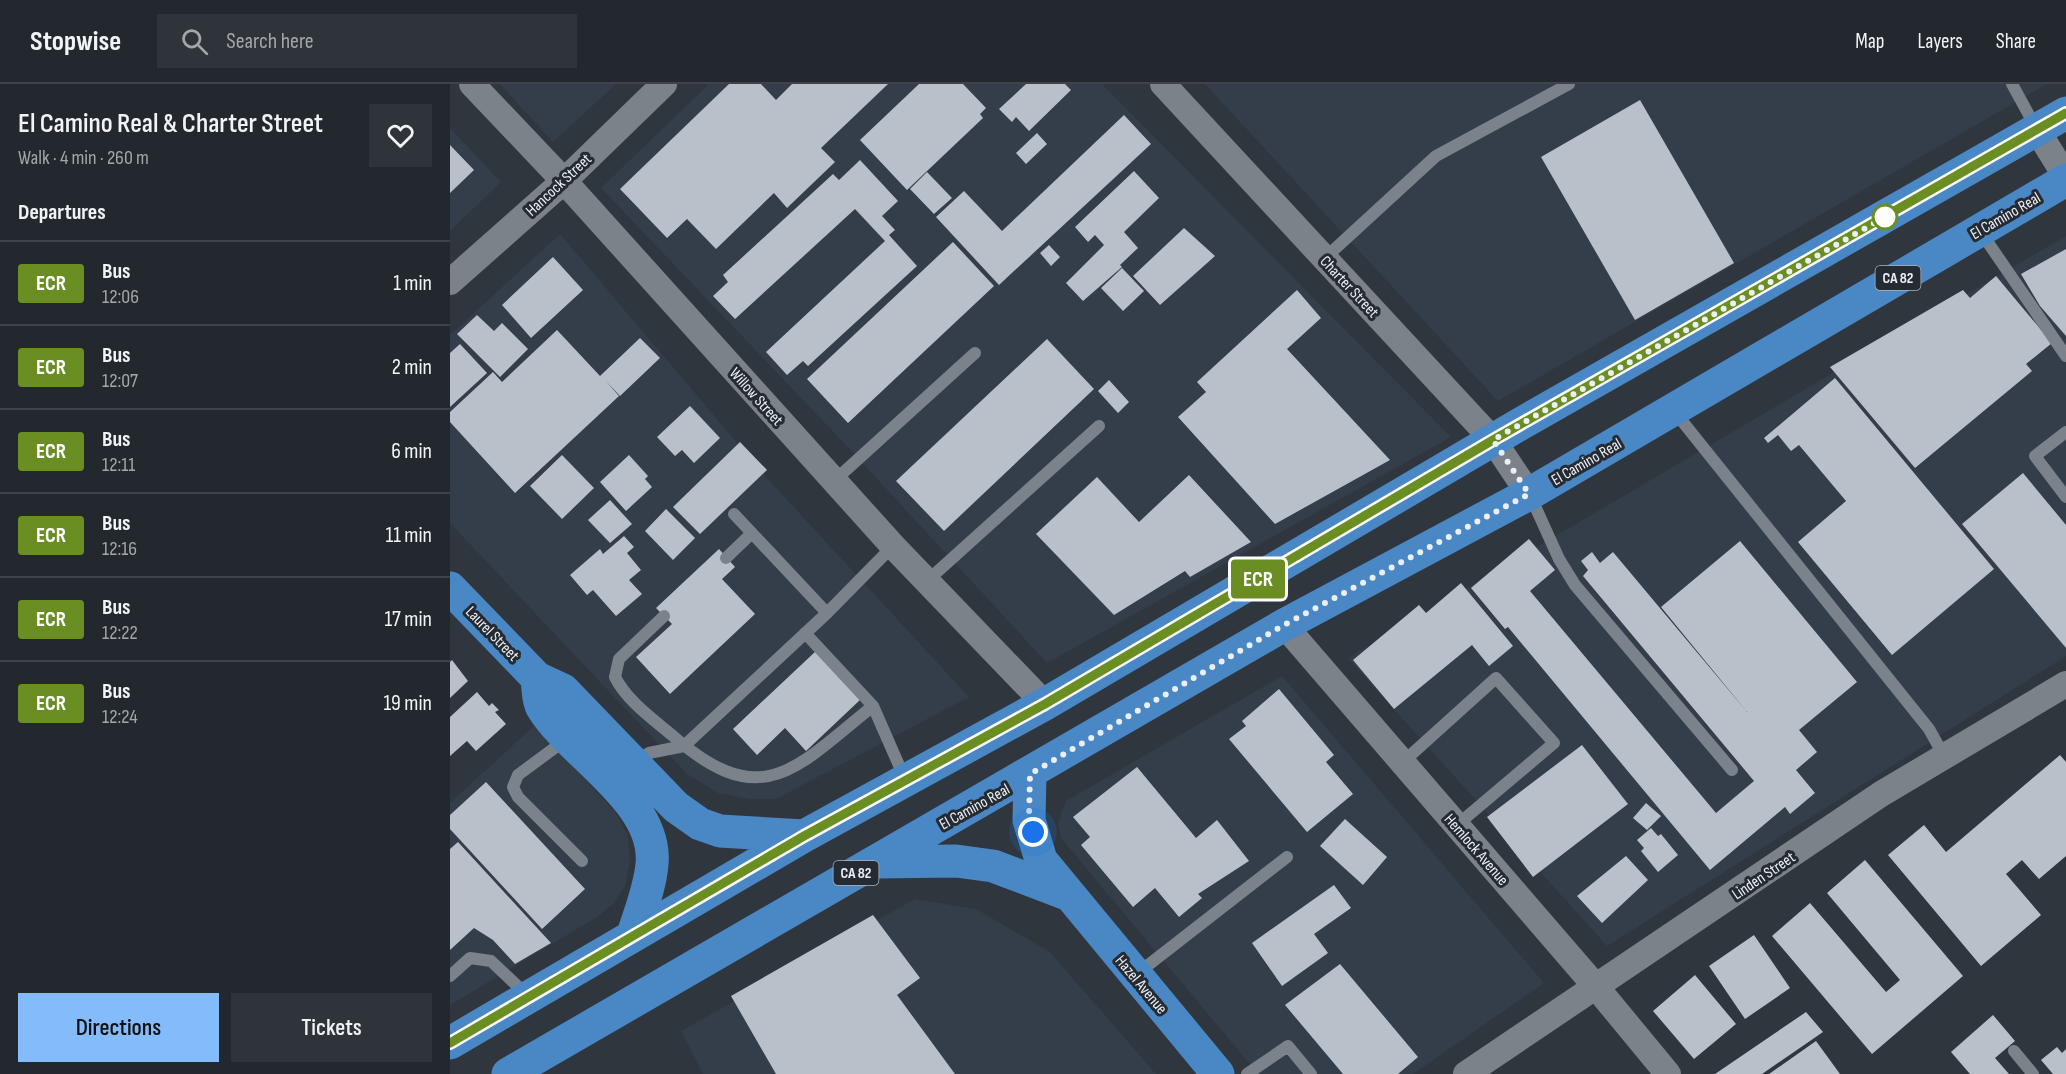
<!DOCTYPE html>
<html lang="en">
<head>
<meta charset="utf-8">
<style>
  :root { --surface:#23282e; --page:#2f343a; --text:#f1f3f6; --muted:#a3a6aa; --line:#40444a; --accent:#84bcfb }
  body { margin:0; font-family:"Sofia Sans Condensed",sans-serif; background:var(--page); color:var(--text); height:100vh; display:flex; flex-direction:column; font-size:22px; white-space:nowrap }
  * { box-sizing:border-box; margin:0 }
  p { font-size:20px; color:var(--muted) }
  .icon { flex:none; width:33px; height:33px; fill:none; stroke:currentColor; stroke-width:2; stroke-linecap:round; stroke-linejoin:round }
  .map { position:relative; flex:1; overflow:hidden }
  .sheet { display:flex; flex-direction:column; background:var(--surface); width:450px }
  .sheet>* { flex:none }
  .badge { padding:0 12px; border-radius:4px; font-size:21px; line-height:39px }
  .you { position:absolute; width:30px; height:30px; margin:-15px; border:4px solid #fff; border-radius:50%; background:#1a73e8; box-shadow:0 0 0 9px #1a73e833 }
  .map>.badge { position:absolute; translate:-50% -50%; box-shadow:0 0 0 3px #fff }
  h2 { padding:0 18px; font-size:22px; line-height:54px }
  .round { display:grid; place-items:center; flex:none; width:63px; height:63px; border-radius:0px; background:var(--page) }
  .headline { display:flex; align-items:center; justify-content:space-between; height:102px; padding:0 18px }
  h1 { font-size:28px; font-weight:600; line-height:45px }
  .button { display:flex; gap:12px; margin-top:auto; padding:12px 18px }
  .button a { flex:1; height:69px; border-radius:0px; background:var(--accent); color:#111; font-size:24px; font-weight:600; line-height:69px; text-align:center }
  .button a+a { background:var(--page); color:var(--text) }
  ul { padding:0; list-style:none }
  li { display:flex; align-items:center; gap:18px; height:84px; padding:0 18px; border-top:2px solid var(--line) }
  li div { flex:1 }
  li b { display:block; font-size:22px }
  li em { font-style:normal }
  li .badge { min-width:66px; font-weight:700; text-align:center }
  header { display:flex; align-items:center; gap:36px; box-sizing:border-box; height:84px; padding:0 30px; background:var(--surface); border-bottom:2px solid var(--line) }
  header strong { font-size:28px }
  nav { display:flex; gap:33px; margin-inline-start:auto; font-size:21px }
  .search { width:420px; height:54px; background:var(--page); display:flex; align-items:center; gap:15px; box-sizing:border-box; padding:0 21px; border-radius:0px; color:var(--muted); font-size:22px }
  main { display:flex; flex:1; min-height:0 }
  .map>svg:first-child { display:block }
  .built { fill:#343e4b }
  .building { fill:#b9c0c9 }
  .lines { fill:none; stroke-linecap:round; stroke-linejoin:round }
  .lane { stroke:#7b828a; stroke-width:12 }
  .street { stroke:#7b828a; stroke-width:26 }
  .primary { stroke:#4987c5; stroke-width:33 }
  .line-casing { stroke:#fff; stroke-width:14 }
  .line { stroke:#6b8e23; stroke-width:9 }
  .walk { stroke:#ebeff4; stroke-width:6; stroke-dasharray:0 10.8 }
  .stop-dot { fill:#fff; stroke:#6b8e23; stroke-width:3 }
  .labels { text-anchor:middle; stroke-width:6; stroke-linejoin:round; paint-order:stroke }
  .shield { fill:#252b32; stroke:#b0b4ba; stroke-width:1.5 }
  .shield-label { font-size:15px; font-weight:bold; fill:#ebeff4 }
  .street-label { font-size:16px; fill:#ebeff4; stroke:#252b32 }
</style>
</head>
<body>
<header>
<strong>Stopwise</strong>
<div class="search"><svg class="icon" aria-label="search" viewBox="0 0 24 24"><circle cx="10" cy="10" r="6"/><path d="M15 15l6 6"/></svg>Search here</div>
<nav><a>Map</a><a>Layers</a><a>Share</a></nav>
</header>
<main>
<section class="sheet">
<div class="headline"><div><h1>El Camino Real &amp; Charter Street</h1><p>Walk · 4 min · 260 m</p></div><a class="round"><svg class="icon" aria-label="heart" viewBox="0 0 24 24"><path d="M12 20l-8-8c-3-5 5-10 8-4 3-6 11-1 8 4z"/></svg></a></div>
<h2>Departures</h2>
<ul>
<li><span class="badge" style="background:#6b8e23;color:#fff">ECR</span><div><b>Bus</b><p>12:06</p></div><em>1 min</em></li>
<li><span class="badge" style="background:#6b8e23;color:#fff">ECR</span><div><b>Bus</b><p>12:07</p></div><em>2 min</em></li>
<li><span class="badge" style="background:#6b8e23;color:#fff">ECR</span><div><b>Bus</b><p>12:11</p></div><em>6 min</em></li>
<li><span class="badge" style="background:#6b8e23;color:#fff">ECR</span><div><b>Bus</b><p>12:16</p></div><em>11 min</em></li>
<li><span class="badge" style="background:#6b8e23;color:#fff">ECR</span><div><b>Bus</b><p>12:22</p></div><em>17 min</em></li>
<li><span class="badge" style="background:#6b8e23;color:#fff">ECR</span><div><b>Bus</b><p>12:24</p></div><em>19 min</em></li>
</ul>
<div class="button"><a>Directions</a><a>Tickets</a></div>
</section>
<div class="map">
<svg width="1616" height="990" viewBox="0 0 1616 990">
  <rect width="100%" height="100%" fill="#2f363d"/>
  <path class="built" d="M50,0H166L103,58Z
    M259,0H652L1001,353L597,579L394,359L151,104Z
    M755,0H1597L1048,317Z
    M0,44L51,98L0,147Z
    M110,150L317,394L519,613L326,715H299L268,709L237,690L0,439V251Z
    M1616,152V572L1157,862L898,574Z
    M832,592L1094,899L963,990H808L611,754L608,739L616,717Z
    M85,641L165,728L178,751L180,777L175,802L163,820L147,833L0,921V719Z
    M465,815L526,825L600,868L706,990H253L231,947Z"/>
  <path class="building" d="M279,0H311L326,16L342,0H438L371,64L385,78L337,124L324,109L266,165L237,135L217,154L170,105Z
    M469,0H513L536,24L530,30L533,34L457,106L410,56Z
    M576,0H615L621,6L579,47L566,33L562,38L549,25Z
    M1190,16L1284,179L1185,236L1091,73Z
    M674,31L701,60L549,201L486,133L514,107L552,147Z
    M587,49L597,60L576,80L566,69Z
    M0,61L24,86L0,109Z
    M410,76L448,117L432,132L445,146L439,151L467,182L358,282L353,277L337,291L316,268L435,157L405,125L285,235L263,212L278,198L273,191L383,90L389,96Z
    M684,87L709,114L674,148L688,164L670,181L672,183L633,217L616,199L654,161L645,151L638,158L625,143Z
    M477,88L502,114L484,130L460,105Z
    M734,144L765,172L710,221L683,192Z
    M503,158L544,202L398,339L357,295Z
    M599,161L610,173L601,182L590,169Z
    M1616,165V252L1590,222L1571,190Z
    M103,173L133,206L81,254L52,221Z
    M672,184L694,207L673,227L651,204Z
    M1546,192L1602,259L1576,280L1582,287L1465,384L1380,283L1513,206L1520,214Z
    M847,206L871,234L837,265L940,376L825,440L728,333L756,308L747,298Z
    M27,231L44,247L52,239L78,265L50,293L7,250Z
    M107,246L150,292L190,254L210,274L170,312L155,296L169,312L65,409L0,338V328L43,288L52,298Z
    M597,255L644,305L494,447L446,397Z
    M10,260L37,289L0,323V269Z
    M1385,294L1544,485L1442,571L1348,458L1396,417L1349,361L1341,367L1328,351L1318,359L1314,354Z
    M659,296L679,318L668,329L648,307Z
    M240,322L270,354L244,379L232,366L225,372L207,353Z
    M290,358L317,386L250,450L223,423Z
    M112,371L144,404L112,435L80,402Z
    M179,371L198,392L195,395L202,403L176,427L150,398Z
    M1573,389L1616,441V564L1512,440Z
    M739,391L801,458L740,493L735,487L664,531L586,450L647,393L689,438Z
    M160,416L182,440L160,459L138,436Z
    M216,425L245,454L223,476L195,447Z
    M174,452L184,463L177,469L191,486L179,496L192,510L166,532L143,506L137,511L120,491L150,465L153,470Z
    M1079,455L1105,486L1080,507L1266,729L1304,697L1133,492L1138,486L1131,477L1142,468L1150,479L1163,468L1297,628L1211,523L1290,457L1407,598L1349,646L1367,668L1346,686L1365,709L1340,730L1335,723L1260,786L1058,543L1055,545L1021,504Z
    M269,465L285,483L272,495L305,530L220,610L186,573L222,540L206,524Z
    M1011,499L1063,562L1039,582L1022,561L944,625L903,576L969,521L976,529Z
    M366,567L411,615L356,667L335,644L307,671L283,645Z
    M2,576L18,597L0,614V578Z
    M829,605L884,671L876,678L903,710L857,748L779,655L796,642L792,637Z
    M27,608L39,622L42,619L49,626L45,628L56,640L26,667L17,657L0,672V633Z
    M1132,661L1178,720L1083,793L1037,733Z
    M1610,671L1616,678V772L1589,795L1572,776L1556,790L1591,831L1531,882L1438,771L1474,741L1496,768Z
    M687,683L746,754L767,736L799,777L748,810L752,814L729,833L705,804L683,823L631,761L640,753L623,733Z
    M36,698L135,805L92,845L0,745V731Z
    M1196,719L1211,732L1197,746L1183,734Z
    M895,735L937,773L913,801L870,762Z
    M1201,744L1208,752L1211,750L1228,771L1208,788L1191,767L1194,764L1187,756Z
    M8,758L32,784L101,859L65,880L43,856L24,844L0,866V765Z
    M1176,772L1198,796L1152,839L1127,812Z
    M1415,776L1513,892L1422,970L1322,852L1360,819L1436,908L1450,896L1377,809Z
    M884,801L901,824L864,850L878,869L832,902L802,859Z
    M423,831L470,894L447,911L505,990H326L281,912Z
    M1304,851L1340,904L1295,935L1259,882Z
    M890,880L968,973L948,990H893L835,921Z
    M1245,891L1286,940L1244,975L1203,927Z
    M1356,928L1373,948L1312,990H1265Z
    M1543,931L1565,957L1545,974L1559,990H1520L1501,968Z
    M1366,957L1390,990H1319Z
    M1607,963L1612,969L1616,965V990H1603L1591,976Z"/>
  <g class="lines">
    <path class="lane" d="M1562,0L1586,44
      M1530,147L1616,272
      M875,174L986,72L1119,0
      M1224,327L1479,645L1494,672
      M1616,348L1585,372L1616,413
      M384,397L525,269
      M1080,411L1109,475L1125,501L1282,686
      M284,430L377,529
      M276,474L302,449
      M477,497L649,342
      M214,532L169,575L165,593C177,617 203,635 223,652C313,731 347,683 423,622
      M355,549L423,622L455,695
      M118,654L68,691L63,703L68,713L132,777
      M184,677L199,669L234,662L377,529L443,462
      M953,678L1046,594L1104,659L1007,741
      M688,889L837,773
      M0,892L20,874L41,877L78,912
      M1564,967L1583,990
      M797,990L838,962L861,990"/>
    <path class="street" d="M22,0L114,97L443,462L595,620
      M713,0L1043,356L1079,410
      M1587,46L1616,93
      M0,198L114,97L214,0
      M834,541L1147,904L1218,990
      M1016,990L1431,710L1616,600"/>
    <path class="primary" d="M0,504L87,594L113,606L226,723L250,740L270,747L354,752
      M87,594C88,603 88,618 93,625C123,672 208,718 202,780C200,804 190,828 183,851
      M580,690L579,736L591,776L768,990
      M429,778L506,777L543,782L617,810
      M0,959L354,752L595,620L1072,339L1616,29
      M58,990L834,541L1079,410L1616,96"/>
  </g>
  <g class="lines">
    <g class="line-casing">
      <path id="line" d="M0,959L354,752L595,620L1043,356L1616,29"/>
    </g>
    <use href="#line" class="line"/>
    <path class="walk" d="M583,748L579,736L580,690L834,541L1079,410L1043,356L1435,133"/>
  </g>
  <circle class="stop-dot" cx="1435" cy="133" r="12"/>
  <g class="labels">
    <g class="shield">
      <rect x="1425.5" y="182" width="45" height="24" rx="4.5"/>
      <rect x="383.5" y="777" width="45" height="24" rx="4.5"/>
    </g>
    <g class="shield-label">
      <text x="1448" y="199">CA 82</text>
      <text x="406" y="794">CA 82</text>
    </g>
    <g class="street-label">
      <text transform="translate(108 100) rotate(-43)" y="6">Hancock Street</text>
      <text transform="translate(1555 131) rotate(-30)" y="6">El Camino Real</text>
      <text transform="translate(900 202) rotate(47)" y="6">Charter Street</text>
      <text transform="translate(307 312) rotate(48)" y="6">Willow Street</text>
      <text transform="translate(1136 377) rotate(-30)" y="6">El Camino Real</text>
      <text transform="translate(43 549) rotate(46)" y="6">Laurel Street</text>
      <text transform="translate(524 722) rotate(-29)" y="6">El Camino Real</text>
      <text transform="translate(1027 765) rotate(49)" y="6">Hemlock Avenue</text>
      <text transform="translate(1313 791) rotate(-34)" y="6">Linden Street</text>
      <text transform="translate(692 900) rotate(50)" y="6">Hazel Avenue</text>
    </g>
  </g>
</svg>
<div class="you" style="left:583px;top:748px"></div>
<b class="badge" style="left:808px;top:495px;background:#6b8e23;color:#fff">ECR</b>
</div>
</main>
</body>
</html>
